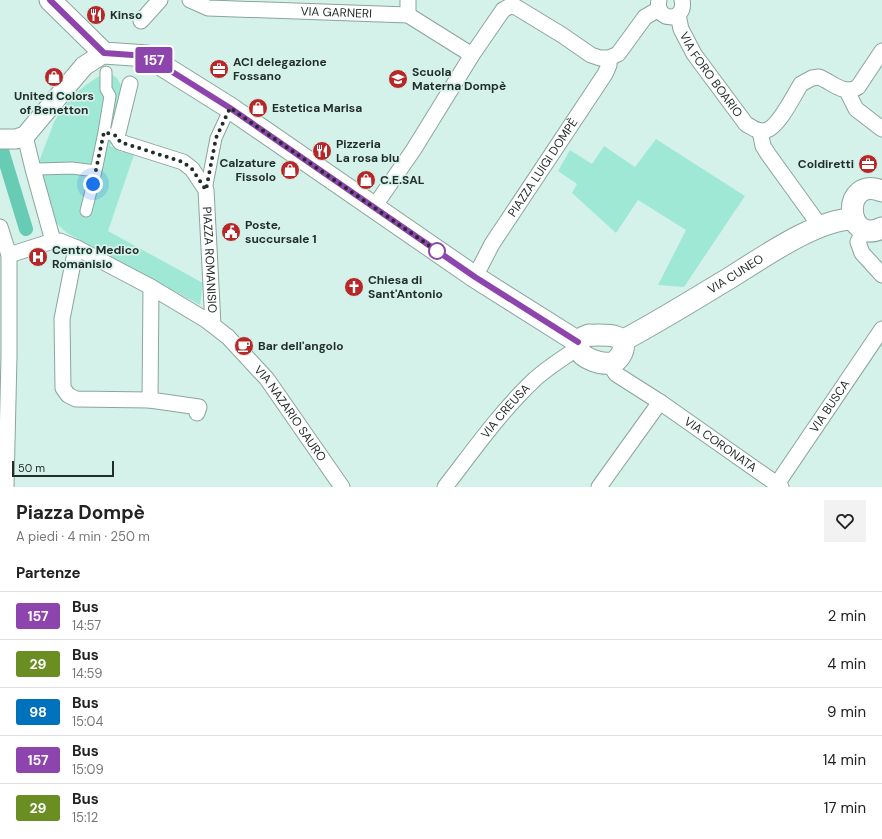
<!DOCTYPE html>
<html lang="it">
<head>
<meta charset="utf-8">
<style>
  :root { --surface:#fff; --page:#f2f2f2; --text:#222; --muted:#767676; --line:#e0e0e0 }
  body { margin:0; font-family:"DM Sans",sans-serif; background:var(--page); color:var(--text); height:100vh; display:flex; flex-direction:column; font-size:15px; white-space:nowrap }
  * { box-sizing:border-box; margin:0 }
  p { font-size:13px; color:var(--muted) }
  .icon { flex:none; width:22px; height:22px; fill:none; stroke:currentColor; stroke-width:2; stroke-linecap:round; stroke-linejoin:round }
  .map { position:relative; height:487px; overflow:hidden }
  .drawer { display:flex; flex-direction:column; background:var(--surface); flex:1 }
  .drawer>* { flex:none }
  .badge { padding:0 8px; border-radius:3px; font-size:14px; line-height:26px }
  .scale { position:absolute; left:12px; bottom:10px; width:102px; box-sizing:border-box; padding-left:4px; border:2px solid #232e2b; border-top:0; font-size:11px; line-height:14px; white-space:nowrap; color:#232e2b; -webkit-text-stroke:3px #d5f2ea; paint-order:stroke }
  .you { position:absolute; width:20px; height:20px; margin:-10px; border:3px solid #fff; border-radius:50%; background:#1a73e8; box-shadow:0 0 0 6px #1a73e833 }
  .map>.badge { position:absolute; translate:-50% -50%; box-shadow:0 0 0 2px #fff }
  h2 { padding:0 16px; font-size:15px; line-height:36px }
  .round { display:grid; place-items:center; flex:none; width:42px; height:42px; border-radius:0px; background:var(--page) }
  .head { display:flex; align-items:center; justify-content:space-between; height:68px; padding:0 16px }
  h1 { font-size:19px; font-weight:700; line-height:30px }
  ul { padding:0; list-style:none }
  li { display:flex; align-items:center; gap:12px; height:48px; padding:0 16px; border-top:1px solid var(--line) }
  li div { flex:1 }
  li b { display:block; font-size:15px }
  li em { font-style:normal }
  li .badge { min-width:44px; font-weight:700; text-align:center }
  .map>svg:first-child { display:block }
  .green { fill:#a0e8d6 }
  .lines { fill:none; stroke-linecap:round; stroke-linejoin:round }
  .canal { stroke:#68cbb4; stroke-width:14 }
  .pedestrian-casing { stroke:#8aa59d; stroke-width:13 }
  .minor-casing { stroke:#8aa59d; stroke-width:17 }
  .tertiary-casing { stroke:#8aa59d; stroke-width:21 }
  .secondary-casing { stroke:#8aa59d; stroke-width:23 }
  .pedestrian { stroke:#fff; stroke-width:11 }
  .minor { stroke:#fff; stroke-width:15 }
  .tertiary { stroke:#fff; stroke-width:19 }
  .secondary { stroke:#fff; stroke-width:21 }
  .line-casing { stroke:#fff; stroke-width:9 }
  .line { stroke:#8e44ad; stroke-width:6 }
  .walk { stroke:#232e2b; stroke-width:4; stroke-dasharray:0 7.2 }
  .stop-dot { fill:#fff; stroke:#8e44ad; stroke-width:2 }
  .labels { text-anchor:middle; stroke-width:3.5; stroke-linejoin:round; paint-order:stroke }
  .street-label { font-size:12px; fill:#232e2b; stroke:#d5f2ea }
  .poi-label { font-size:12px; font-weight:bold; fill:#232e2b; stroke:#d5f2ea; text-anchor:start }
</style>
</head>
<body>
<div class="map">
<svg width="882" height="487" viewBox="0 0 882 487">
  <rect width="100%" height="100%" fill="#d5f2ea"/>
  <path class="green" d="M110,73L117,78L122,87L118,123L110,146L122,152L127,147L136,149L108,231L203,283L200,305L67,233L56,223L40,182V159L54,122L62,109L76,93L87,84L98,77Z
    M656,139L745,196L684,287L658,285L686,230L638,200L616,233L572,193L577,184L558,171L570,150L592,164L604,146L635,167Z"/>
  <g class="lines">
    <path class="canal" d="M1,147L26,229"/>
    <g class="pedestrian-casing">
      <path id="pedestrian" d="M106,72V89L110,96L104,132L117,137
        M39,169L72,168L96,171L86,211
        M96,171L104,132
        M206,190L216,138L230,108"/>
    </g>
    <g class="minor-casing">
      <g id="minor">
        <path id="s1" d="M190,0L208,8L408,15L472,55"/>
        <path d="M659,0C654,22 687,23 682,0"/>
        <path d="M408,15V0"/>
        <path id="s2" d="M678,15L681,29L694,54L746,124C753,128 759,133 767,130C779,126 794,95 801,84L812,78L819,77C832,82 844,96 858,87L882,51"/>
        <path d="M141,21L160,0"/>
        <path id="s3" d="M130,84L117,137L120,142L183,162L192,169L206,190L213,325"/>
        <path d="M847,91L856,109L882,129"/>
        <path d="M760,131L763,146L768,154L820,226"/>
        <path d="M25,136L33,169L53,241"/>
        <path d="M374,207L414,149L472,55L503,10L510,6L516,7L562,35L591,55L600,58H609L618,54L645,17L659,9"/>
        <path d="M0,227L9,255V356L6,487"/>
        <path d="M864,229L858,242L862,253L882,275"/>
        <path d="M77,248L74,258L62,319L63,388L68,395L76,399L150,400"/>
        <path id="s4" d="M9,255L53,241H60L77,248L151,287L206,320L228,337L267,379L342,487"/>
        <path id="s5" d="M475,277L492,244L605,74L609,65V58"/>
        <path d="M151,287L150,400L199,407L197,413"/>
        <path id="s6" d="M609,363L616,374L660,402L781,487"/>
        <path id="s7" d="M777,484L882,329"/>
        <path id="s8" d="M445,487C473,451 500,412 534,380C547,368 563,358 578,348"/>
        <path d="M599,487L660,402"/>
      </g>
    </g>
    <g class="tertiary-casing">
      <path id="tertiary" d="M0,139H16L25,136L84,66L104,53"/>
    </g>
    <g class="secondary-casing">
      <g id="secondary">
        <path d="M50,0L104,53L147,56L230,108L475,277L578,342"/>
        <path d="M882,191C841,175 844,246 882,228"/>
        <path d="M589,335C600,336 627,331 623,350C622,354 618,360 614,362C603,366 582,359 578,348C578,347 578,342 578,342L584,337Z"/>
        <path id="s9" d="M622,341C658,322 693,300 728,279C759,260 818,218 854,219"/>
      </g>
    </g>
    <use href="#pedestrian" class="pedestrian"/>
    <use href="#minor" class="minor"/>
    <use href="#tertiary" class="tertiary"/>
    <use href="#secondary" class="secondary"/>
  </g>
  <g class="lines">
    <g class="line-casing">
      <path id="line" d="M50,0L104,53L147,56L230,108L475,277L578,342"/>
    </g>
    <use href="#line" class="line"/>
    <path class="walk" d="M93,184L104,132L117,136L120,142L183,162L192,169L206,190L216,138L230,108L437,251"/>
  </g>
  <defs>
    <g id="restaurant-disc" transform="scale(1)"><circle r="9.5" fill="#b72727" stroke="#d5f2ea"/><path d="M-5-6h1v4h1v-4h1v4h1v-4h1v5L-1.5 .5V6h-2V.5L-5-1ZM5-6V6H3V1.5H1.5Q1.5-4 5-6Z" fill="#fff"/></g>
    <g id="office-disc" transform="scale(1)"><circle r="9.5" fill="#b72727" stroke="#d5f2ea"/><path d="M-6-3h4V-5.5h4V-3h4V5H-6ZM-1-4.5V-3h2v-1.5ZM-6 0V1H6V0Z" fill="#fff"/></g>
    <g id="shop-disc" transform="scale(1)"><circle r="9.5" fill="#b72727" stroke="#d5f2ea"/><path d="M-5-2.5h2.3a2.7 3.5 0 0 1 5.4 0H5L5.5 6h-11ZM-1.5-2.5h3a1.5 2.3 0 0 0-3 0Z" fill="#fff"/></g>
    <g id="school-disc" transform="scale(1)"><circle r="9.5" fill="#b72727" stroke="#d5f2ea"/><path d="M0-5L7-2L0 1L-7-2ZM-4 1L0 2.5L4 1V4Q0 6-4 4Z" fill="#fff"/></g>
    <g id="civic-disc" transform="scale(1)"><circle r="9.5" fill="#b72727" stroke="#d5f2ea"/><path d="M-.6-6.5H3V-4.5H.6V-3L4-1V1h2V6H-6V1h2V-1L-.6-3ZM-1.2 2.5V6h2.4V2.5Z" fill="#fff"/></g>
    <g id="hospital-disc" transform="scale(1)"><circle r="9.5" fill="#b72727" stroke="#d5f2ea"/><path d="M-5-5h3v3.5h4V-5h3V5h-3V1.5h-4V5h-3Z" fill="#fff"/></g>
    <g id="church-disc" transform="scale(1)"><circle r="9.5" fill="#b72727" stroke="#d5f2ea"/><path d="M-1.2-6h2.4v3.5h3.3v2.4h-3.3V6h-2.4V-.1h-3.3v-2.4h3.3Z" fill="#fff"/></g>
    <g id="cafe-disc" transform="scale(1)"><circle r="9.5" fill="#b72727" stroke="#d5f2ea"/><path d="M-5.5-4.5H6V0H3Q3 3.5 0 3.5H-2.5Q-5.5 3.5-5.5 0ZM3-3.2v2h1.7v-2ZM-6 4.5H4V6H-6Z" fill="#fff"/></g>
  </defs>
  <g fill-rule="evenodd">
    <use href="#restaurant-disc" x="96" y="15"/>
    <use href="#office-disc" x="219" y="69"/>
    <use href="#shop-disc" x="54" y="77"/>
    <use href="#school-disc" x="398" y="79"/>
    <use href="#shop-disc" x="258" y="108"/>
    <use href="#restaurant-disc" x="322" y="151"/>
    <use href="#office-disc" x="868" y="164"/>
    <use href="#shop-disc" x="290" y="170"/>
    <use href="#shop-disc" x="366" y="180"/>
    <use href="#civic-disc" x="231" y="232"/>
    <use href="#hospital-disc" x="38" y="257"/>
    <use href="#church-disc" x="354" y="287"/>
    <use href="#cafe-disc" x="244" y="346"/>
  </g>
  <circle class="stop-dot" cx="437" cy="251" r="8"/>
  <g class="labels">
    <g class="street-label">
      <text dy="4" stroke="none"><textPath href="#s1" startOffset="148">VIA GARNERI</textPath></text>
      <text dy="4" stroke="none"><textPath href="#s2" startOffset="69">VIA FORO BOARIO</textPath></text>
      <text dy="4" stroke="none"><textPath href="#s5" startOffset="129">PIAZZA LUIGI DOMPÈ</textPath></text>
      <text dy="4" stroke="none"><textPath href="#s3" startOffset="233">PIAZZA ROMANISIO</textPath></text>
      <text dy="4" stroke="none"><textPath href="#s9" startOffset="132">VIA CUNEO</textPath></text>
      <text dy="4" stroke="none"><textPath href="#s7" startOffset="94">VIA BUSCA</textPath></text>
      <text dy="4" stroke="none"><textPath href="#s8" startOffset="97">VIA CREUSA</textPath></text>
      <text dy="4" stroke="none"><textPath href="#s4" startOffset="346">VIA NAZARIO SAURO</textPath></text>
      <text dy="4" stroke="none"><textPath href="#s6" startOffset="139">VIA CORONATA</textPath></text>
    </g>
    <g class="poi-label">
      <text x="110" y="19">Kinso</text>
      <text x="233" y="66">ACI delegazione<tspan x="233" dy="14">Fossano</tspan></text>
      <text x="412" y="76">Scuola<tspan x="412" dy="14">Materna Dompè</tspan></text>
      <text x="54" y="100" text-anchor="middle">United Colors<tspan x="54" dy="14">of Benetton</tspan></text>
      <text x="272" y="112">Estetica Marisa</text>
      <text x="336" y="148">Pizzeria<tspan x="336" dy="14">La rosa blu</tspan></text>
      <text x="276" y="167" text-anchor="end">Calzature<tspan x="276" dy="14">Fissolo</tspan></text>
      <text x="854" y="168" text-anchor="end">Coldiretti</text>
      <text x="380" y="184">C.E.SAL</text>
      <text x="245" y="229">Poste,<tspan x="245" dy="14">succursale 1</tspan></text>
      <text x="52" y="254">Centro Medico<tspan x="52" dy="14">Romanisio</tspan></text>
      <text x="368" y="284">Chiesa di<tspan x="368" dy="14">Sant'Antonio</tspan></text>
      <text x="258" y="350">Bar dell'angolo</text>
    </g>
  </g>
</svg>
<div class="scale">50 m</div>
<div class="you" style="left:93px;top:184px"></div>
<b class="badge" style="left:154px;top:60px;background:#8e44ad;color:#fff">157</b>
</div>
<section class="drawer">
<div class="head"><div><h1>Piazza Dompè</h1><p>A piedi · 4 min · 250 m</p></div><a class="round"><svg class="icon" aria-label="heart" viewBox="0 0 24 24"><path d="M12 20l-8-8c-3-5 5-10 8-4 3-6 11-1 8 4z"/></svg></a></div>
<h2>Partenze</h2>
<ul>
<li><span class="badge" style="background:#8e44ad;color:#fff">157</span><div><b>Bus</b><p>14:57</p></div><em>2 min</em></li>
<li><span class="badge" style="background:#6b8e23;color:#fff">29</span><div><b>Bus</b><p>14:59</p></div><em>4 min</em></li>
<li><span class="badge" style="background:#0072bc;color:#fff">98</span><div><b>Bus</b><p>15:04</p></div><em>9 min</em></li>
<li><span class="badge" style="background:#8e44ad;color:#fff">157</span><div><b>Bus</b><p>15:09</p></div><em>14 min</em></li>
<li><span class="badge" style="background:#6b8e23;color:#fff">29</span><div><b>Bus</b><p>15:12</p></div><em>17 min</em></li>
</ul>
</section>
</body>
</html>
